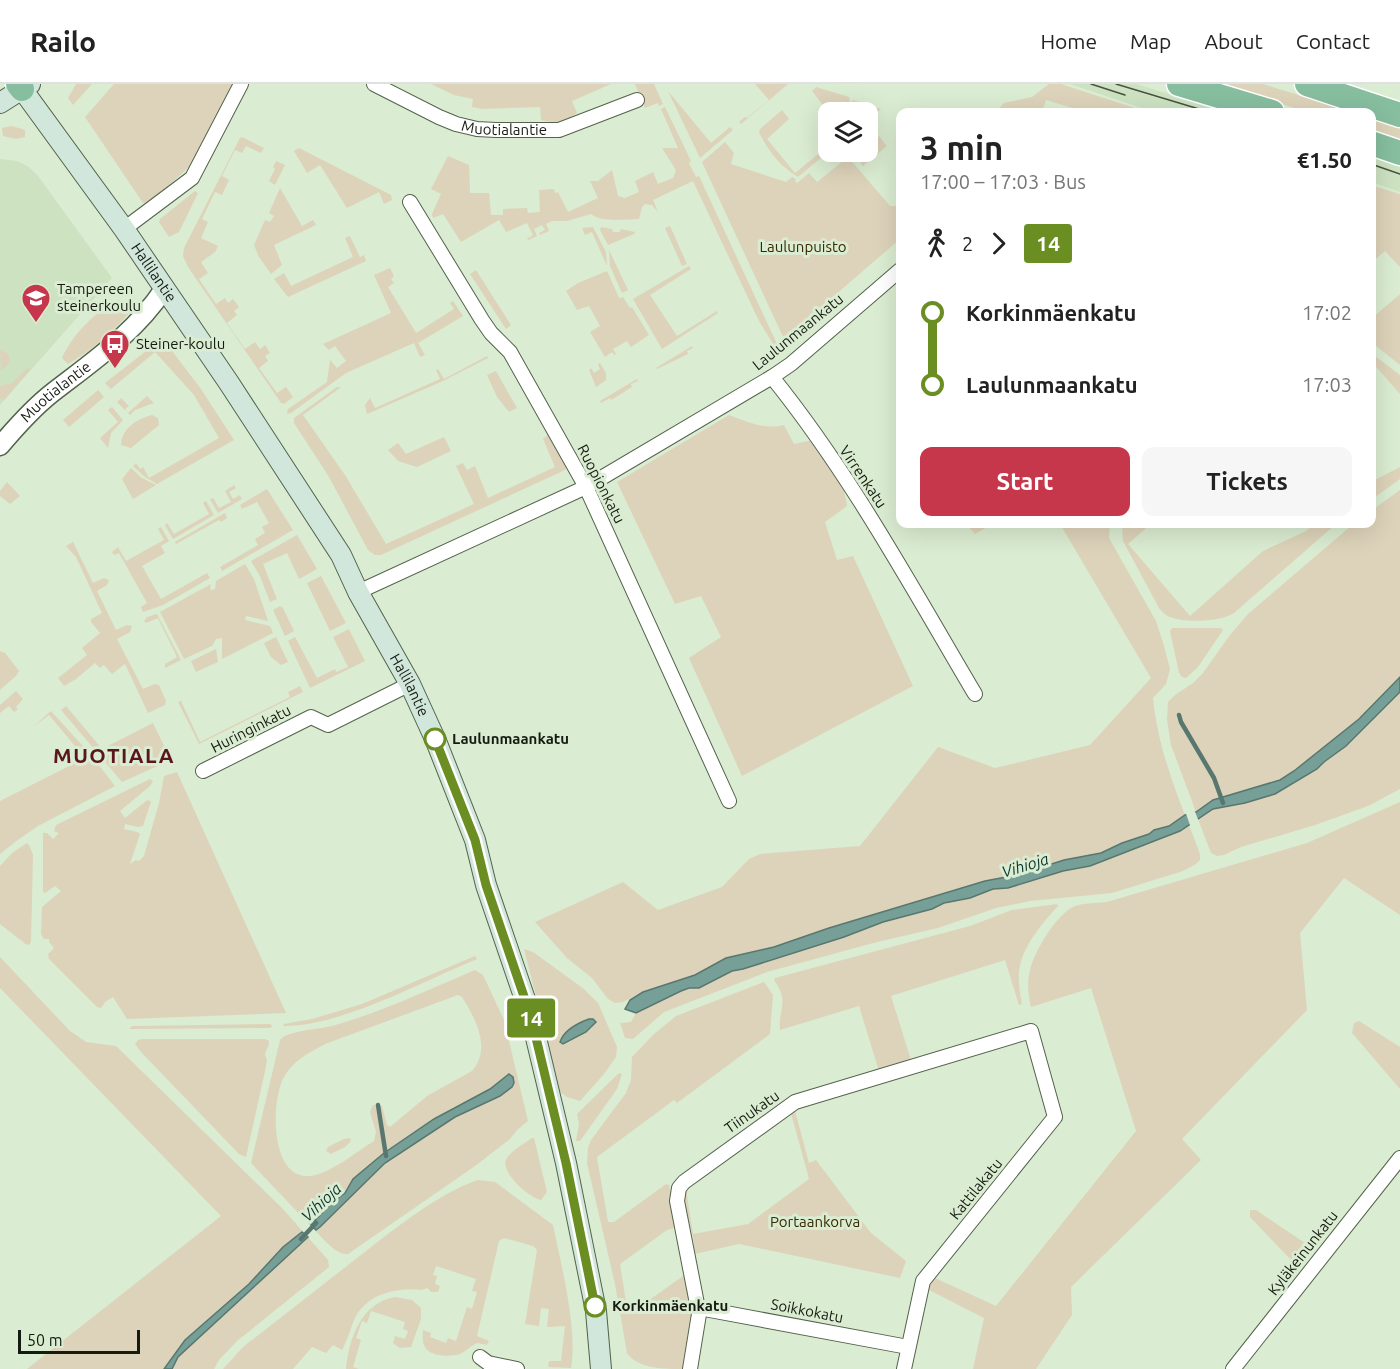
<!DOCTYPE html>
<html lang="en">
<head>
<meta charset="utf-8">
<style>
  :root { --surface:#fff; --page:#f6f6f6; --text:#222; --muted:#767676; --line:#e0e0e0; --accent:#c7374b }
  body { margin:0; font-family:Ubuntu,sans-serif; background:var(--page); color:var(--text); height:100vh; display:flex; flex-direction:column; font-size:22px; white-space:nowrap }
  * { box-sizing:border-box; margin:0 }
  p { font-size:20px; color:var(--muted) }
  .icon { flex:none; width:33px; height:33px; fill:none; stroke:currentColor; stroke-width:2; stroke-linecap:round; stroke-linejoin:round }
  .map { position:relative; flex:1; overflow:hidden }
  .panel { position:absolute; left:896px; top:24px; width:480px; height:420px; display:flex; flex-direction:column; background:var(--surface); border-radius:12px; box-shadow:0 6px 24px #0002 }
  .panel>* { flex:none }
  .badge { padding:0 12px; border-radius:4px; font-size:21px; line-height:39px }
  .buttons { position:absolute; left:818px; top:18px; display:grid; gap:12px }
  .buttons a { display:grid; place-items:center; width:60px; height:60px; border-radius:12px; background:var(--surface); box-shadow:0 6px 24px #0002; font-size:30px }
  .scale { position:absolute; left:18px; bottom:15px; width:122px; box-sizing:border-box; padding-left:6px; border:3px solid #151b11; border-top:0; font-size:16px; line-height:21px; white-space:nowrap; color:#151b11; -webkit-text-stroke:4px #daecd1; paint-order:stroke }
  .map>.badge { position:absolute; translate:-50% -50%; box-shadow:0 0 0 3px #fff }
  .legs { display:flex; align-items:center; gap:9px; height:66px; padding:0 24px; font-size:20px }
  .legs p { margin-inline-start:auto }
  .summary { display:flex; align-items:center; justify-content:space-between; height:102px; padding:0 24px }
  h1 { font-size:33px; font-weight:600; line-height:45px }
  .primary-button { display:flex; gap:12px; margin-top:auto; padding:12px 24px }
  .primary-button a { flex:1; height:69px; border-radius:12px; background:var(--accent); color:#fff; font-size:24px; font-weight:600; line-height:69px; text-align:center }
  .primary-button a+a { background:var(--page); color:var(--text) }
  ul { padding:0 24px; list-style:none }
  li { display:flex; align-items:center; gap:21px; height:72px; font-size:22px }
  li i { display:grid; place-items:center; width:9px; height:100%; margin:0 8px; background:currentColor }
  li i::after { content:''; width:15px; height:15px; margin:-8px; border:4px solid; border-radius:50%; background:var(--surface) }
  li p { margin-inline-start:auto }
  li:first-child i { background:linear-gradient(#0000 50%,currentColor 0) }
  li:last-child i { background:linear-gradient(currentColor 50%,#0000 0) }
  header { display:flex; align-items:center; gap:36px; box-sizing:border-box; height:84px; padding:0 30px; background:var(--surface); border-bottom:2px solid var(--line) }
  header strong { font-size:28px }
  nav { display:flex; gap:33px; margin-inline-start:auto; font-size:21px }
  .map>svg:first-child { display:block }
  .built { fill:#cce2c1 }
  .green { fill:#ddd3ba; fill-rule:evenodd }
  .water { fill:#759f97; stroke:#58776f; stroke-width:1.5 }
  .pier { fill:#daecd1 }
  .lines { fill:none; stroke-linecap:round; stroke-linejoin:round }
  .stream { stroke:#58776f; stroke-width:4.5 }
  .minor-casing { stroke:#53624b; stroke-width:16 }
  .tertiary-casing { stroke:#53624b; stroke-width:21 }
  .secondary-casing { stroke:#53624b; stroke-width:22 }
  .trunk-casing { stroke:#fff; stroke-width:27 }
  .minor { stroke:#fff; stroke-width:14 }
  .tertiary { stroke:#fff; stroke-width:18 }
  .secondary { stroke:#d2e7db; stroke-width:20 }
  .trunk { stroke:#87be9f; stroke-width:24 }
  .tram { stroke:#485142; stroke-width:1.5 }
  .line-1-casing { stroke:#fff; stroke-width:14 }
  .line-1 { stroke:#6b8e23; stroke-width:9 }
  .stop-1-dot { fill:#fff; stroke:#6b8e23; stroke-width:3 }
  .labels { text-anchor:middle; stroke-width:6; stroke-linejoin:round; paint-order:stroke }
  .street-label { font-size:15px; fill:#151b11; stroke:#daecd1 }
  .park-label { font-size:15px; fill:#382900; stroke:#daecd1 }
  .poi-label { font-size:15px; fill:#151b11; stroke:#daecd1; text-anchor:start }
  .stop-label { font-size:15px; font-weight:bold; fill:#151b11; stroke:#daecd1; text-anchor:start }
  .water-label { font-size:16px; font-style:italic; fill:#0c352f; stroke:#daecd1 }
  .district-label { font-size:21px; font-weight:bold; letter-spacing:1.5px; fill:#5a151e; stroke:#daecd1 }
</style>
</head>
<body>
<header>
<strong>Railo</strong>
<nav><a>Home</a><a>Map</a><a>About</a><a>Contact</a></nav>
</header>
<div class="map">
<svg width="1400" height="1285" viewBox="0 0 1400 1285">
  <rect width="100%" height="100%" fill="#daecd1"/>
  <path class="built" d="M1070,0H1136L1228,28H1154Z
    M1371,73L1400,83V108L1371,98Z
    M0,75L17,77L29,83L38,92L112,194L0,321Z"/>
  <path class="green" d="M76,0H92L73,21L68,14Z
    M114,0H236L189,83L148,120L143,119L85,33Z
    M431,0H611L572,17L577,29C564,40 557,39 541,36L540,23L482,25L472,23L473,15L454,11Z
    M635,0H654L663,20L659,22L658,19L645,24Z
    M755,0H788L741,40L739,38L745,33L747,34L769,16Z
    M1049,0H1061L1147,28H1086L1046,16L1042,28H996L1004,19L1032,13Z
    M1216,0H1263L1353,28H1308Z
    M816,3L849,13L852,28H837L831,21L826,25L812,7Z
    M668,7L711,59L730,43L733,46L700,74Z
    M852,16H853L881,25L868,36L867,28H863L859,23L855,26Z
    M665,23L691,77L689,79L696,93L699,92L777,260L770,266L769,264L773,260L759,237L693,97L653,116L658,128L652,121L645,120L642,123L639,135C625,135 602,139 591,130L567,137H552L546,140L549,147L540,151L539,149L545,146L542,141L534,145L537,152L528,156L527,155L533,151L527,139L506,148L499,136L461,158L443,130L433,134L432,130L441,110L431,105L448,72L469,81L470,109H489L491,131H503V125L527,124L528,129L540,128L539,106L554,105L555,109L558,108L568,128L598,114L590,97H598L612,86L618,112L625,114L639,108L635,97L653,88L658,100L673,94L676,86L662,64H678L661,25Z
    M782,26L789,35L767,55L795,89L828,62V68L798,93C780,82 768,67 759,48L760,45Z
    M1371,34L1400,44V58L1371,49Z
    M12,42L25,46V53L16,55L3,52L2,44Z
    M879,52L887,62L863,82L855,72L861,68H867V63Z
    M242,53L264,64L261,69L246,62L242,69L235,66L222,92L229,96L222,111L215,108L202,135L208,138L201,154L218,162L215,168L201,178L208,189L199,195L216,220L225,214L228,219L233,215L239,223L234,227L237,231L227,239L245,265L255,258L260,265L265,261L270,269L265,272L268,277L259,284L277,309L286,303L293,313L284,320L281,319L188,183L183,172L184,164L240,54Z
    M725,58L734,69L731,80L786,98L792,93L796,95L795,97L797,99L809,89L817,98L848,73L890,122H900V155L784,255L702,78Z
    M299,64L391,111L392,116L384,120L379,108L347,124L320,81L307,89L294,67Z
    M276,77L285,81L275,101L269,97L275,85L273,83Z
    M1371,101L1400,110V183L1385,167L1371,179Z
    M280,104L302,142L313,136L316,141L274,161L282,181L271,190L259,173L254,161L265,136L270,138L274,132L269,129Z
    M195,107L198,109L179,148L169,153L159,138L160,135Z
    M670,142L687,180L682,182L665,144Z
    M593,143L606,168L607,182L592,148L585,151L582,144Z
    M601,143L612,145L613,148H620V145L635,148L634,150L608,161L600,146Z
    M350,152L360,173L364,171L366,177L288,213L274,195L284,189L291,202L353,173L345,154Z
    M609,166L628,206L622,209L610,182Z
    M689,182L691,185L650,211L677,252L717,227L718,229L662,265L633,215Z
    M390,184L394,192L391,195L394,199L388,203L416,249L454,225L450,219L453,217L463,232L418,259L425,271L420,273L414,259L346,289L291,329L287,330L288,325L327,298L330,276L337,284L346,277L335,262L329,266L323,260L391,229L374,191Z
    M476,186L511,241L506,245L470,190Z
    M607,187L619,214L623,213L630,224L632,223L649,251L631,263L627,257L613,265L616,270L614,271L612,268L605,273L590,248L600,242L589,222L577,226L566,207L578,199Z
    M1400,210V281L1371,258V235Z
    M117,216L127,218L131,227C112,249 92,266 68,280L62,274C72,251 95,228 117,216Z
    M159,257L166,259L201,305L234,356L157,400L145,393L133,382L136,379L140,385L143,383L149,394L219,354L194,311L155,268L111,305L105,299Z
    M692,262L693,264L687,267L688,270L657,285L656,284Z
    M0,265L8,270C11,277 8,283 1,286Z
    M1371,269L1400,291V310L1371,277Z
    M487,272L488,274L443,297L367,330L365,321L370,314L375,324L440,295L436,286L438,285L444,295Z
    M600,279L606,289V296L596,303L589,286L591,284L594,289L600,285L598,280Z
    M29,284L30,286L4,316L0,314V302L12,299L26,285Z
    M496,287L517,324L509,328L497,313L487,291Z
    M637,295L638,297L631,300L632,303L611,316L610,314L601,319L600,317Z
    M337,303H341L303,331L345,391L386,460L474,420L456,382L463,379L467,386L475,382L488,414L555,383L543,355L551,348L569,382L565,386L381,471H375L368,466L329,393L294,339V334Z
    M98,306L104,313L69,343L63,336Z
    M147,312L154,319L135,326L130,331L117,318L121,314L129,322L125,325L128,329Z
    M112,323L123,336L111,349L108,364L100,354L118,338L108,326Z
    M152,331L158,334L159,341L131,364L121,361C122,344 137,335 152,331Z
    M729,331C748,338 764,346 784,341L794,360L813,356L843,402L847,422L825,438L837,476L853,472L913,602L742,692L689,574L721,553L701,512L675,520L617,398Z
    M444,353L451,367L417,383L398,377L388,366L398,359L406,370Z
    M1400,383V395L1371,416V398Z
    M131,384L142,394L156,401L133,415L122,395Z
    M7,398L20,412L10,420L0,412V407Z
    M234,401L236,404L229,408L233,415L240,411L242,415L218,429L210,415L213,414L219,424L231,418L225,407Z
    M267,405L293,446L222,487L220,483L258,461L255,455L265,449L262,443L269,439L257,418L242,425L240,421Z
    M1400,406V593L1359,635L1294,687L1280,696L1213,716L1196,728L1171,661L1167,636L1168,618L1175,611L1193,599L1203,589L1230,551L1247,531L1345,447L1354,440H1371V427Z
    M206,417L214,431L173,455L165,441L167,439L174,450L209,430L203,419Z
    M225,429L227,434L221,438L219,436L176,460L175,458Z
    M966,440H993L975,450Z
    M1060,440H1110L1109,454L1156,537L1164,562L1170,585L1166,600L1153,614C1157,655 1170,693 1185,731L1179,737L1101,769L1064,776L1017,791L934,812L924,817L829,844L774,863L726,874L695,891L643,908L623,918L615,919L608,915L592,894L567,874L535,838L623,798L658,826L722,803L749,775L760,770L860,762L938,663L995,684L1090,661L1151,594Z
    M1122,440H1151L1128,460L1190,532L1263,467L1306,447L1314,440H1336L1234,529C1221,538 1180,540 1166,531C1163,529 1161,526 1159,524L1123,457Z
    M161,443L169,457L161,462L165,469L142,482L161,515L207,489L210,494L163,521L143,528L141,523L147,519L119,469L114,471L112,468L118,463L126,477L164,456L158,445Z
    M297,451L317,485L299,495L287,469L263,480L277,515L270,518L260,492L251,477Z
    M73,458L93,499L104,494L109,496L107,501L97,507L116,546L127,541L132,542L130,548L117,555L143,605L155,600L159,601L166,617L165,621L148,629L125,580L112,590L104,581L100,584L95,579L76,595L64,602L58,594L87,571L82,564L100,549L91,538V535L102,529L76,473L66,462Z
    M245,480L254,495L268,537L246,532L245,536L270,542L273,549L222,575V554L216,555L212,562L184,575L160,528L211,500L210,506L215,505L216,497Z
    M321,492L346,539L330,547L307,499Z
    M280,522L283,524L294,547L285,552L273,526Z
    M157,530L181,576L165,584V580L177,573L158,534L146,539L144,537L147,533Z
    M1172,544H1221L1223,546L1198,583L1186,594L1182,593L1179,589L1170,547Z
    M349,545L365,577L310,604L288,557L295,553L317,594L335,585L336,588L348,583L333,553Z
    M276,553L288,578L281,581L271,573L264,559Z
    M216,565L218,578L196,588L191,577Z
    M0,567L5,569L19,587L16,592L0,606Z
    M300,602L303,608L199,660L178,618L181,617L200,658L290,613L288,608Z
    M16,607L23,615L16,623L18,625L14,628L9,622L0,629V621Z
    M1400,608V705L1368,722L1315,741L1241,763L1224,771L1217,772L1211,769L1198,735L1213,725L1245,719L1275,710L1292,701L1346,662Z
    M66,622L102,665L153,639L171,676L122,698L61,626Z
    M51,627L91,671L115,702L38,742L15,758L0,770V717L85,674L49,631L33,643Z
    M177,688L286,929L127,935L113,913L105,918L101,924L97,923L49,875L48,870L54,864L49,858V855H44L41,850L42,823L61,807L55,802L45,809L43,808V749H47L53,755L59,749L54,747L56,741L150,695L153,697L150,702L120,727L125,734L146,717L148,716L151,718L143,742L138,743L125,740L124,745L137,748L140,750L130,780L136,776L139,777L144,772L159,719L164,692Z
    M1400,718V831L1344,794L1300,849L1307,926L1182,1055L1201,1076L1071,1203L1072,1231L1036,1285H973L984,1234L927,1205L935,1194L996,1222L1136,1047L1091,904L1031,923C1028,911 1027,898 1030,886C1034,868 1057,829 1075,822C1084,819 1097,819 1107,818L1307,759Z
    M1189,741L1200,770V776L1196,780L1183,787L1112,809L1030,817L996,824L938,844L877,858L767,888L664,928L633,955L625,954L620,939L631,938L636,929L649,921L689,904H699L724,889L743,885L844,853L883,838L932,825L944,819L970,814L993,805L1008,804L1063,787L1090,782L1159,756Z
    M27,759L29,761L33,771L31,856L30,860L27,861L0,840V782L12,769Z
    M1057,820L1058,822C1042,839 1022,863 1019,887C1018,898 1020,909 1022,920L1019,921L1005,876L891,912L911,976L879,987L859,922L780,946C778,925 790,918 774,896L775,894L970,842L1012,826Z
    M524,865L533,868L584,905L598,919L617,963L616,973L604,990L580,1017L567,1013L560,1008Z
    M475,872L477,875C423,897 340,943 283,942L284,940L312,935L362,920Z
    M0,873L70,947L86,958L116,962L283,1125L328,1176L329,1183L237,1257L219,1276L214,1285H172L178,1273L260,1197L302,1148L283,1163L249,1200L185,1256L164,1285H27L221,1132L0,904Z
    M475,886L483,891L504,936L528,1037L518,1045L510,1055L475,1082L348,1170C339,1171 332,1163 326,1158L251,1079L280,956C286,947 320,945 332,942C382,928 428,906 475,886ZM458,911L462,913C475,934 492,964 472,987L427,1012L390,1043L387,1041L382,1022L373,1021L370,1028L376,1048L374,1057C358,1067 328,1091 310,1092C270,1096 271,1019 283,995C291,978 308,969 325,960ZM507,991L500,1012L455,1033L385,1079L320,1143L319,1134L329,1121L345,1109L353,1095L384,1070L452,1024L490,1005Z
    M764,898L773,911L770,950L677,1019L674,1016L597,1073L608,1138H614L666,1100L669,1101L677,1143L667,1146L620,1180L628,1231L686,1190L692,1236L684,1285C664,1285 638,1285 627,1269L615,1200L587,1079L588,1064L591,1056L626,1009L631,996L632,973L653,951L676,932Z
    M1359,937L1400,963V1005L1352,949L1354,939Z
    M269,940L272,941L271,944L129,945L132,942H137Z
    M143,955H265L269,957V960L265,970L267,976L265,987L246,1073L239,1070L141,968L135,960L138,956Z
    M619,989L622,990L617,1005L580,1057H576L579,1040L577,1030Z
    M795,1027L809,1079L816,1076L871,1149L906,1177L900,1194L739,1160L695,1170L693,1153L683,1115L686,1105L693,1150L748,1140L809,1095L791,1029Z
    M532,1054H534L547,1108L541,1116C529,1114 501,1089 506,1076C510,1067 524,1060 532,1054Z
    M344,1055L350,1054L351,1057L345,1063L331,1070L326,1067L328,1063Z
    M478,1096L495,1098L553,1141C561,1180 578,1246 571,1284L548,1283L549,1277H561L565,1242L547,1243L549,1225L541,1224L539,1242L525,1240L537,1166L533,1162L504,1154L499,1157L477,1252L489,1257L487,1261L477,1259C471,1262 466,1267 460,1270C450,1273 428,1273 424,1261C422,1257 423,1251 423,1246L431,1249L430,1253L446,1259L448,1254L456,1257L467,1223L472,1225L477,1208L472,1207L476,1195L436,1182L433,1191L437,1192L435,1200L440,1202L438,1208H431L427,1204L422,1206C395,1204 367,1209 354,1236C350,1246 347,1257 342,1266L333,1261L326,1269L312,1263L293,1285H223L243,1263C284,1231 325,1199 366,1167C397,1143 441,1108 478,1096Z
    M1250,1126H1256L1308,1161L1310,1166L1299,1180H1295L1250,1133Z
    M395,1213L412,1216L421,1224V1235L411,1263L400,1264L393,1259L395,1252L405,1255L408,1247L403,1245L405,1238L371,1227L367,1239L362,1237L356,1254L361,1256L353,1283L359,1285H346C349,1254 361,1219 395,1213Z"/>
  <path class="water" d="M1400,593V608L1346,662L1324,678L1317,685L1275,710L1245,719L1213,725L1180,747L1090,782L1063,787L1008,804L993,805L970,814L944,819L932,825L883,838L844,853L743,885L732,887L699,904H689L681,907L636,929L625,925L630,916L643,908L695,891L726,874L774,863L829,844L985,797L1017,791L1064,776L1101,769L1122,759L1149,750L1154,746L1169,742L1185,731L1196,728L1213,716L1280,696L1294,687L1359,635Z
    M589,935H593L596,938L586,948L563,960L560,958C564,946 578,939 589,935Z
    M509,990L513,993L514,999L512,1003L500,1012L455,1033L385,1079L320,1143L316,1146L311,1141L329,1121L345,1109L353,1095L384,1069L434,1035L490,1005Z
    M302,1148L308,1153L178,1273L172,1285H164L185,1256L249,1200L283,1163Z"/>
  <path class="pier" d="M1194,725L1199,738L1191,744L1185,727Z"/>
  <g class="lines">
    <path class="stream" d="M1179,631L1181,638L1214,694L1223,719
      M378,1021L386,1072
      M301,1155L316,1139"/>
    <g class="minor-casing">
      <g id="minor">
        <path id="s1" d="M374,0L439,33L456,40L477,45L496,46H559L637,16"/>
        <path d="M410,118L482,236L491,249L510,268L586,403L729,717"/>
        <path d="M124,145L192,94L241,0"/>
        <path d="M772,293C851,391 911,502 975,610"/>
        <path d="M358,508L586,403L772,293L791,280L900,186"/>
        <path d="M203,687L311,633L328,641L410,600"/>
        <path d="M699,1224L908,1263"/>
        <path d="M480,1273L488,1279L517,1285"/>
        <path d="M690,1285L699,1230L677,1117L679,1104L684,1098L795,1018L1031,947L1055,1033L923,1197L904,1285"/>
        <path d="M1233,1285L1400,1074"/>
      </g>
    </g>
    <g class="tertiary-casing">
      <g id="tertiary">
        <path id="s2" d="M0,362C16,343 33,324 52,309C92,278 136,248 164,205"/>
      </g>
    </g>
    <g class="secondary-casing">
      <g id="secondary">
        <path id="s3" d="M22,5L124,145L229,299L341,471L358,508L410,600L436,657L475,756L486,801L531,933L566,1079L596,1227L601,1285"/>
        <path d="M0,19L30,0"/>
      </g>
    </g>
    <g class="trunk-casing">
      <path id="trunk" d="M18,0L22,5
        M1179,0L1272,28
        M1307,0L1400,31
        M1371,59L1400,69"/>
    </g>
    <use href="#minor" class="minor"/>
    <use href="#tertiary" class="tertiary"/>
    <use href="#secondary" class="secondary"/>
    <use href="#trunk" class="trunk"/>
    <path class="tram" d="M1091,0L1125,11
      M1116,0L1209,28
      M1371,80L1400,90"/>
  </g>
  <g class="lines">
    <g class="line-1-casing">
      <path id="line-1" d="M435,655L475,756L486,801L531,933L566,1079L595,1222"/>
    </g>
    <use href="#line-1" class="line-1"/>
  </g>
  <defs>
    <g id="school-pin" transform="scale(1.5)"><path d="M0 17L-7.5 6A9.5 9.5 0 1 1 7.5 6Z" fill="#c7374b" stroke="#daecd1"/><path d="M0-5L7-2L0 1L-7-2ZM-4 1L0 2.5L4 1V4Q0 6-4 4Z" fill="#fff"/></g>
    <g id="bus-pin" transform="scale(1.5)"><path d="M0 17L-7.5 6A9.5 9.5 0 1 1 7.5 6Z" fill="#c7374b" stroke="#daecd1"/><path d="M-5-6H5V4H4V6H2V4H-2V6H-4V4H-5ZM-3.5-4V0h7V-4ZM-3.5 1.2v1.5H-2V1.2ZM2 1.2v1.5H3.5V1.2Z" fill="#fff"/></g>
  </defs>
  <g fill-rule="evenodd">
    <use href="#school-pin" x="36" y="214"/>
    <use href="#bus-pin" x="115" y="260"/>
  </g>
  <g class="stop-1-dot">
    <circle cx="435" cy="655" r="10"/>
    <circle cx="595" cy="1222" r="10"/>
  </g>
  <g class="labels">
    <g class="street-label">
      <text dy="5" stroke="none"><textPath href="#s1" startOffset="140">Muotialantie</textPath></text>
      <text dy="5" stroke="none"><textPath href="#s3" startOffset="226">Hallilantie</textPath></text>
      <text transform="translate(798 248) rotate(-39)" y="5">Laulunmaankatu</text>
      <text dy="5" stroke="none"><textPath href="#s2" startOffset="78">Muotialantie</textPath></text>
      <text transform="translate(863 393) rotate(56)" y="5">Virrenkatu</text>
      <text transform="translate(601 400) rotate(63)" y="5">Ruopionkatu</text>
      <text dy="5" stroke="none"><textPath href="#s3" startOffset="712">Hallilantie</textPath></text>
      <text transform="translate(251 645) rotate(-27)" y="5">Huringinkatu</text>
      <text transform="translate(752 1028) rotate(-35)" y="5">Tiinukatu</text>
      <text transform="translate(976 1105) rotate(-51)" y="5">Kattilakatu</text>
      <text transform="translate(1303 1169) rotate(-52)" y="5">Kyläkeinunkatu</text>
      <text transform="translate(807 1227) rotate(11)" y="5">Soikkokatu</text>
    </g>
    <g class="park-label">
      <text x="803" y="168">Laulunpuisto</text>
      <text x="815" y="1143">Portaankorva</text>
    </g>
    <g class="poi-label">
      <text x="57" y="210">Tampereen<tspan x="57" dy="17">steinerkoulu</tspan></text>
      <text x="136" y="265">Steiner-koulu</text>
    </g>
    <g class="stop-label">
      <text x="452" y="660">Laulunmaankatu</text>
      <text x="612" y="1227">Korkinmäenkatu</text>
    </g>
    <g class="water-label">
      <text transform="translate(1025 781) rotate(-17)" y="6">Vihioja</text>
      <text transform="translate(321 1118) rotate(-43)" y="6">Vihioja</text>
    </g>
    <g class="district-label">
      <text x="114" y="679">MUOTIALA</text>
    </g>
  </g>
</svg>
<div class="buttons">
<a><svg class="icon" aria-label="layers" viewBox="0 0 24 24"><path d="M12 4l9 5-9 5-9-5zM3 14l9 5 9-5"/></svg></a>
</div>
<div class="scale">50 m</div>
<b class="badge" style="left:531px;top:934px;background:#6b8e23;color:#fff">14</b>
<section class="panel">
<div class="summary"><div><h1>3 min</h1><p>17:00 – 17:03 · Bus</p></div><b>€1.50</b></div>
<div class="legs"><svg class="icon" aria-label="walk" viewBox="0 0 24 24"><circle cx="13" cy="4" r="2"/><path d="M13 8l-2 6 4 7M11 14l-3 7M7 12l3-4h3l4 4"/></svg>2<svg class="icon" aria-label="forward" viewBox="0 0 24 24"><path d="M9 5l7 7-7 7"/></svg><b class="badge" style="background:#6b8e23;color:#fff">14</b></div>
<ul>
<li><i style="color:#6b8e23"></i><b>Korkinmäenkatu</b><p>17:02</p></li>
<li><i style="color:#6b8e23"></i><b>Laulunmaankatu</b><p>17:03</p></li>
</ul>
<div class="primary-button"><a>Start</a><a>Tickets</a></div>
</section>
</div>
</body>
</html>
